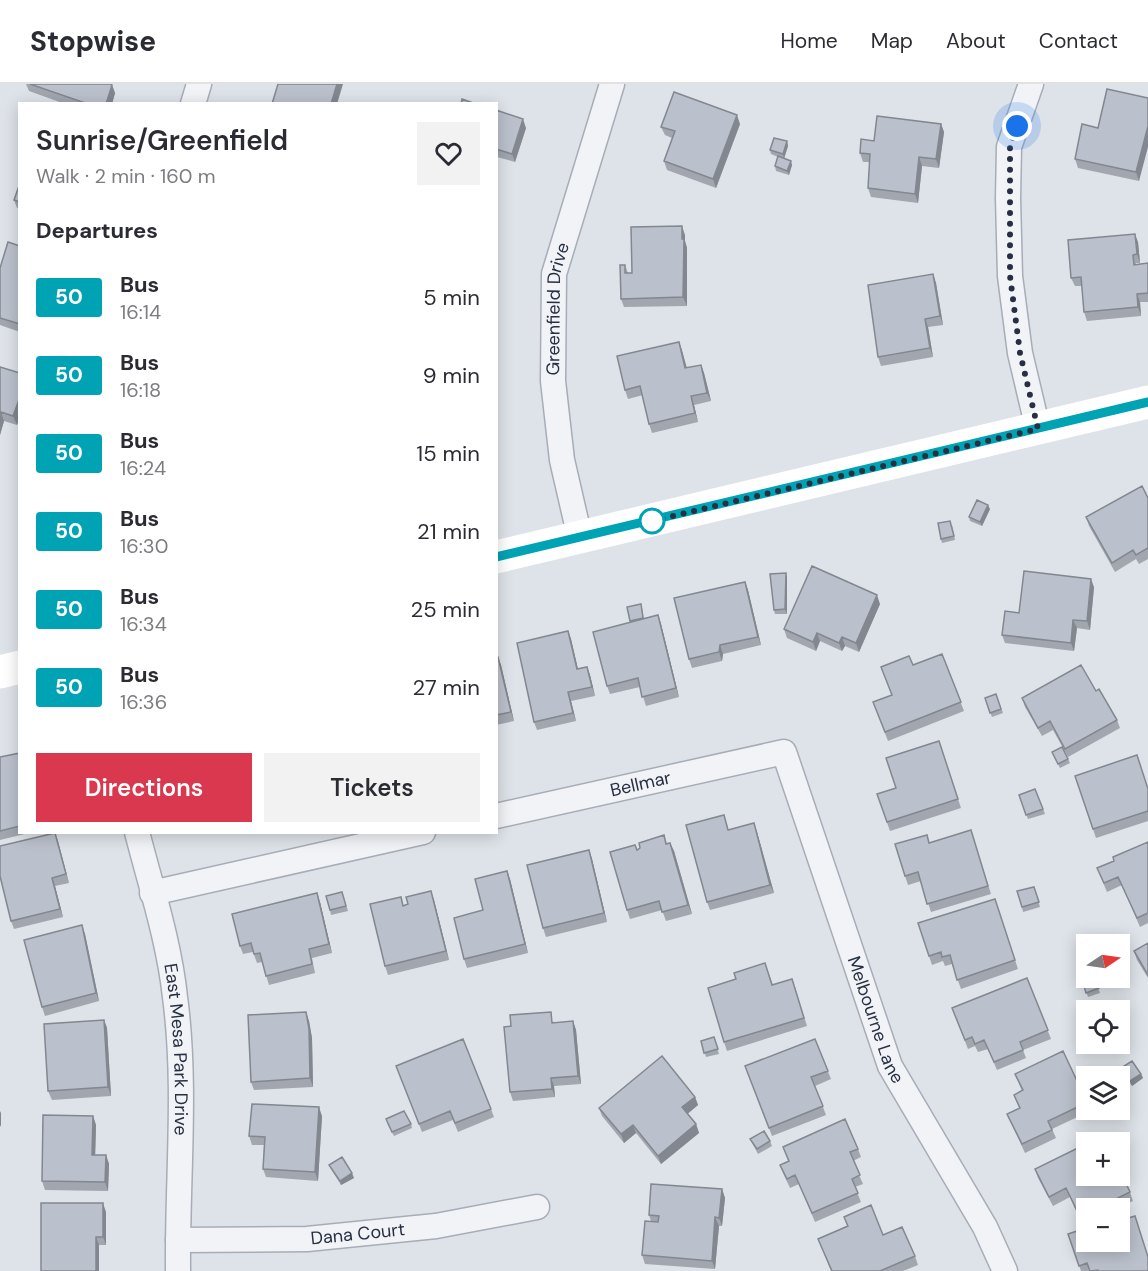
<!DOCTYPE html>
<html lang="en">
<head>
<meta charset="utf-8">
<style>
  :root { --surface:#fff; --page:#f2f2f3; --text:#2b2b33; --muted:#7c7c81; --line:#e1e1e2; --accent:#d9384e }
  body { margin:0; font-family:"DM Sans",sans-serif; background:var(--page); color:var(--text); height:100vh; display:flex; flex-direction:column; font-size:22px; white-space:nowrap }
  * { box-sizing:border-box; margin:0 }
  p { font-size:20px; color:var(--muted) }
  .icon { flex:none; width:33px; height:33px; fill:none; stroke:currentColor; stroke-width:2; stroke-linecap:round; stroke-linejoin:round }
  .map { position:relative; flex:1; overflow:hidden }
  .panel { position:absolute; left:18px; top:18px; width:480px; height:732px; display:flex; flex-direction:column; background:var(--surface); border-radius:0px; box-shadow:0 3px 15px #0003 }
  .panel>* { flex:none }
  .badge { padding:0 12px; border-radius:4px; font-size:21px; line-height:39px }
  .needle { width:39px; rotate:77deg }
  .controls { position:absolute; left:1076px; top:850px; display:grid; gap:12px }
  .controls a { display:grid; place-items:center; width:54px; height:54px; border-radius:0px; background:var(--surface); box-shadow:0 3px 15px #0003; font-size:30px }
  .you { position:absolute; width:30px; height:30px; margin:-15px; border:4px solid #fff; border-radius:50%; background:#1a73e8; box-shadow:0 0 0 9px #1a73e833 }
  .map>.badge { position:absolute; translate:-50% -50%; box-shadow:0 0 0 3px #fff }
  h2 { padding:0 18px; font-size:22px; line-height:54px }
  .round { display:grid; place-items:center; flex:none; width:63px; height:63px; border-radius:0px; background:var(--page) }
  .overview { display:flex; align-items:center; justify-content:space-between; height:102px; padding:0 18px }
  h1 { font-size:28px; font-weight:600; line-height:45px }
  .primary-button { display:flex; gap:12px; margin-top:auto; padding:12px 18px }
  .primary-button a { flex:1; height:69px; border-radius:0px; background:var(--accent); color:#fff; font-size:24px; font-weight:600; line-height:69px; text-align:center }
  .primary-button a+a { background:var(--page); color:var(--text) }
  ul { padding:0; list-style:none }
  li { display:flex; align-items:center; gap:18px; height:78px; padding:0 18px }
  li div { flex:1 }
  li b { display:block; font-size:22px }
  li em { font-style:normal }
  li .badge { min-width:66px; font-weight:700; text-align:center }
  header { display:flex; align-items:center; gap:36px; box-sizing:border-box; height:84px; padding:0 30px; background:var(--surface); border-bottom:2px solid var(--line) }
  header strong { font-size:28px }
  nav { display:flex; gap:33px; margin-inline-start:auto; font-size:21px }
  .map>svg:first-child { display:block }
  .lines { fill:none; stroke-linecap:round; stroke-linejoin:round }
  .minor-casing { stroke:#a7adb7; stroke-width:27 }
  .minor { stroke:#f2f3f7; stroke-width:24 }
  .secondary { stroke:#fff; stroke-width:33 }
  .wall { fill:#a1a6af }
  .shaded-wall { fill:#83878f }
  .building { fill:#bbc1cc; stroke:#83878f; stroke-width:1.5 }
  .line-casing { stroke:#fff; stroke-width:14 }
  .line { stroke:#00a3b4; stroke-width:9 }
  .walk { stroke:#263042; stroke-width:6; stroke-dasharray:0 10.8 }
  .stop-dot { fill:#fff; stroke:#00a3b4; stroke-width:3 }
  .labels { text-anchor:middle; stroke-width:5; stroke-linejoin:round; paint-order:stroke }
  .street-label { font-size:18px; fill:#263042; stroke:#eef2f7 }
</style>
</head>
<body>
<header>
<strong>Stopwise</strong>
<nav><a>Home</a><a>Map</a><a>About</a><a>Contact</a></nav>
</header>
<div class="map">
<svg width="1148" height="1187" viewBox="0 0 1148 1187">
  <rect width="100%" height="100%" fill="#dee3e9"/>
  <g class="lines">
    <g class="minor-casing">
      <g id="minor">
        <path d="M1031,0L1009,63L1008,114L1010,192L1020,269L1038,345"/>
        <path d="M193,20L199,0"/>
        <path id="s1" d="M580,454L562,376L553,297L554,190L612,0"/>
        <path id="s2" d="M496,732L784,668L890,982L985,1143L1005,1187"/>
        <path id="s3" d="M137,748C151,803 169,857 175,913C187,1003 177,1096 178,1187"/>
        <path d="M152,809L423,748"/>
        <path id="s4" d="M178,1156L307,1155L436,1142L537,1123"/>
      </g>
    </g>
    <use href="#minor" class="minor"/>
    <path class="secondary" d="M496,473L1148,318
      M0,588L20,583"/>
  </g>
  <path class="wall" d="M26,0H110L112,1L115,9L112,20H65L29,7Z
    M1148,14L1139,97L1078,84L1075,75L1098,44Z
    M496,26L526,44L515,78L497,73L496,75Z
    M740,40L716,104L667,86L664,77L672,54L665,51L661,43Z
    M941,40L944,48L939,84L922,82L918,119L871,113L868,104L870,78H863L860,69L874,57Z
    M787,57L788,62L784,74L792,81L789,91L776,87L775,82L778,73L771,70L770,66Z
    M20,99V125L17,124L14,116Z
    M685,151V157L687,164V222L624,223L621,215L625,181L628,189H632Z
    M1138,158L1140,179H1136V180L1148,179V218H1140L1141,232L1087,237L1084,228L1082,202H1075L1071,194Z
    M20,162V248L0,241V184Z
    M933,190L936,199L943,241L928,243L933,273L881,282L878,273Z
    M679,258L687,284L701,281L704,289L711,317L694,321L698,338L652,349L649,340L643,311L628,315L625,306Z
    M0,283L20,289V331L17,341L4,337L0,351Z
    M1148,414V475L1139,480L1136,475L1115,488L1089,442L1086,433Z
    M990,425L982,442L970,437L969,433Z
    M952,441L955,456L942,459L941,455Z
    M786,489L787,494V530H775L774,526Z
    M745,498L748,506L761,561L723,570L722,577L692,584L689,575Z
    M1094,503L1090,546L1077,544L1074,567L1005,559L1002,551L1019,529Z
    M880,520L859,568L845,562L842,567L820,557L816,567L787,554L784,545Z
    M627,523L642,524L644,535L658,531L661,540L679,613L646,622L640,603L610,610L607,602L631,538Z
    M568,547L571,555L578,585L587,583L590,591L595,612L571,617L576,637L537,646L534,638Z
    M942,570L964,627L888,657L873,618L892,611L913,581Z
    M496,573L501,581L514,637L496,641Z
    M1096,607L1117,636L1120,644L1068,673L1053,646L1042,652L1025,623L1022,614Z
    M996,610L1003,629L992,633L985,614Z
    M939,657L961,724L890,747L877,710L896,704Z
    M1052,668L1068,675L1070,679L1060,684Z
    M20,669V748H33L0,756V673Z
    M1075,692L1148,704V737L1096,754Z
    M1035,705L1045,730L1028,735L1019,711Z
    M727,740L728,746L757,748L774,809L710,826L707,818Z
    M971,746L991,810L931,828L921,797L908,801L905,792L930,759Z
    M55,749L69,799L55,802L63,833L14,845L11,837Z
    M664,751L667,760L670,759L674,767L692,830L666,837L662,826L630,835L627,826L637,766Z
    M1148,758V839L1140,843L1122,801L1107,808L1097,784L1114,777Z
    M589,766L592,775L607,838L546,853L543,844Z
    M507,787L510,795L528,869L467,884L464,875L483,826Z
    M1034,803L1040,823L1023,828L1022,823Z
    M342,808L348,827L331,831L330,826Z
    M995,815L1018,885L961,905L952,880L945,882L943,877L932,881L918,839Z
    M434,816L449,876L388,891L385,882L404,821Z
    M320,818L332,869L312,874L315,889L269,901L262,878L257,879L253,868L243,870L240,862Z
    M85,850L99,917L45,932L42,923Z
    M1148,859V894L1137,876L1134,867Z
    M765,879L773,901L795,903L807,942L727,967L724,958L736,895Z
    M1027,894L1051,955L1023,966L1026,974L997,986L988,965L978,968L975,962L968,965L952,924Z
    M1095,894L1100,909L1088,913L1082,895Z
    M306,928L309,937L312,954L313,1003L254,1006L251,998Z
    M104,936L107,944L111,1012L52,1016L48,1007Z
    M554,937V939L573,937L576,946L581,1000L554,1002L555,1013L513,1017L510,1008Z
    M714,953L719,970L706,973L701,957Z
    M463,955L494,1033L458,1048L453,1036L422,1048L396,982Z
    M815,955L831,995L815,1002L826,1031L772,1052L745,982Z
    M1121,984L1141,990L1143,994L1132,1002L1122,989Z
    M1015,990L1086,1016V1026H1090V1027L1052,1045L1056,1054L1025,1069L1007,1030L1019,1024L1014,1011L1022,1007Z
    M695,1013L698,1021L687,1030L696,1040L699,1049L661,1080L636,1049L624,1059L602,1032L599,1024Z
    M93,1032L96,1041L95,1071H106L109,1080L108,1107L45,1106L42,1097Z
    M322,1032L318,1097L266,1093L263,1085L264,1061H252L249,1052Z
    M387,1039L411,1040L412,1044L394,1052Z
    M750,1055L770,1057L772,1062L758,1070Z
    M783,1063L858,1065L861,1073L853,1077L863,1100L855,1103L861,1118L815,1138L799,1100L790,1104L783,1089L780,1081L788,1077Z
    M329,1081L354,1094L341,1101L331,1085Z
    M1035,1085L1130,1108L1133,1117L1117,1125H1086V1140L1083,1142L1070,1113L1053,1122L1038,1094Z
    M722,1105L725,1114L722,1142H719L715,1185L645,1180L642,1171L651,1137L649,1131Z
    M106,1128V1161H99L41,1187Z
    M844,1133L883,1151L915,1172L918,1181L903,1187H831L818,1155L847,1142Z
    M1084,1149L1148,1187H1081L1068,1150Z"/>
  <path class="shaded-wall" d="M337,0H343L337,20H331Z
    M112,1L115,9L112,20H106Z
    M737,31L740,40L716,104L713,95Z
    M523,35L526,44L515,78L512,70Z
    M941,40L944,48L939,84L936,75Z
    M1148,42V63L1139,97L1136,88Z
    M787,57L788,62L784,75L783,70Z
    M919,73L922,82L918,119L915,110Z
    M791,77L792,81L789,91L787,87Z
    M682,142L685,151V157L687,164V222L683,213Z
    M1135,150L1138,158L1140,179L1137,170Z
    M933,190L936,199L943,241L940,232Z
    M1137,210L1140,218L1141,232L1138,223Z
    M925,235L928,243L933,273L930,264Z
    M679,258L682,266L689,293L685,284Z
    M701,281L704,289L711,317L707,309Z
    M691,312L694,321L698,338L695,329Z
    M20,313V331L17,341L13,332Z
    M1,328L4,337L0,351V332Z
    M988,421L990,425L982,442L980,438Z
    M786,489L787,494V530L785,525Z
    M1091,495L1094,503L1090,546L1087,537Z
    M745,498L748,506L761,561L758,553Z
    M877,511L880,520L859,568L856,559Z
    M658,531L661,540L679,613L676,604Z
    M1073,536L1077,544L1074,567L1071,559Z
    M568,547L571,555L580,594L577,585Z
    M817,549L820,557L816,567L813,558Z
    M842,553L845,562L842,567L839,559Z
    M720,561L723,570L722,577L719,568Z
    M498,573L501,581L514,637L511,628Z
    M587,583L590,591L595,612L592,603Z
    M568,608L571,617L576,637L573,629Z
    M754,739L757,748L774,809L770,801Z
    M55,749L58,757L69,799L66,790Z
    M670,759L674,767L692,830L688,821Z
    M589,766L592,775L607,838L604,829Z
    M507,787L510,795L528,869L525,860Z
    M52,794L55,802L63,833L60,825Z
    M431,807L434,816L449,876L446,867Z
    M317,809L320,818L332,869L329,860Z
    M82,841L85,850L99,917L96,909Z
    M306,928L309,937L312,954L313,1003L310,994Z
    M104,936L107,944L111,1012L108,1003Z
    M573,937L576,946L581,1000L578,992Z
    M1141,990L1143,994L1132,1002L1130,997Z
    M551,994L554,1002L555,1013L552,1005Z
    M695,1013L698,1021L685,1032L682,1023Z
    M319,1023L322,1032L318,1097L315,1088Z
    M0,1027L1,1029V1043L0,1041Z
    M93,1032L96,1041L95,1079L92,1071Z
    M696,1040L699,1049L661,1080L658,1072Z
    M633,1041L636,1049L624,1059L621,1050Z
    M106,1071L109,1080L108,1107L105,1098Z
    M352,1089L354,1094L341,1101L340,1097Z
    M722,1105L725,1114L722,1142L719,1134Z
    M103,1119L106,1128V1161L103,1153Z
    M715,1133L719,1142L715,1185L712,1177Z
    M96,1153L99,1161V1187H96Z"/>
  <path class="building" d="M30,0H110L112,1L106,20H88Z
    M278,0H337L331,20H272Z
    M1107,5L1148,14V42L1136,88L1075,75L1082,40L1098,44Z
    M674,8L737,31L713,95L664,77L675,47L661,43Z
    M462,15L476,20H461Z
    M496,26L523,35L512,70L496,65Z
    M877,32L941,40L936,75L919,73L915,110L868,104L870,70L860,69L861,55L874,57Z
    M774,54L787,57L783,70L770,66Z
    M778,72L791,77L787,87L775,82Z
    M20,99V118L14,116Z
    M682,142V155H684L683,213L621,215L620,181H625V189H632L631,143Z
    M1135,150L1137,170L1133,171L1134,181L1148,179V209L1137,210L1138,223L1084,228L1081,193L1071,194L1068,156Z
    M8,158L20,162V240L0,234V184Z
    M933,190L940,232L925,235L930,264L878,273L868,201Z
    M679,258L685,284L701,281L707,309L691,312L695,329L649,340L640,302L625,306L617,272Z
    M0,283L20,289V313L13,332L1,328L0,332Z
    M1142,402L1148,414V464L1136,471L1133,466L1112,479L1086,433Z
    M977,416L988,421L980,438L969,433Z
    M950,437L954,452L941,455L938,439Z
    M812,482L877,511L856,559L842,553L839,559L817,549L813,558L784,545Z
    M1024,487L1091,495L1087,537L1073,536L1071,559L1002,551L1005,527L1019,529Z
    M786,489L785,525L774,526L770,490Z
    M745,498L758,553L720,561L719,568L689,575L674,514Z
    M641,520L643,534L630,537L627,523Z
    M658,531L676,604L642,613L638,594L607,602L593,548Z
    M568,547L577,585L587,583L592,603L568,608L573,629L534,638L517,559Z
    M942,570L961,618L885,648L873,618L892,611L881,583L909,572L913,581Z
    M496,573H498L511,628L496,631Z
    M1081,581L1096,607L1099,605L1117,636L1065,665L1050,637L1038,644L1022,614Z
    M996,610L1001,625L990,629L985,614Z
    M939,657L958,715L887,738L877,710L896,704L886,674Z
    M1062,663L1068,675L1058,680L1052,668Z
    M20,669V742L0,747V673Z
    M1137,671L1148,705V727L1093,745L1075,692Z
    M1035,705L1043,725L1026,731L1019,711Z
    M724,731L728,746L754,739L770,801L707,818L686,741Z
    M971,746L988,802L927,820L918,788L905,792L895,760L927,751L929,759Z
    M55,749L66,790L52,794L60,825L11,837L0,792V762Z
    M664,751L666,760L670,759L688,821L662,828L659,817L627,826L610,768L635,761L637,766L640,764L639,759Z
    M1148,758V829L1137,834L1118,793L1104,799L1097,784L1114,777L1113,773Z
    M589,766L604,829L543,844L527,781Z
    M507,787L525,860L464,875L454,834L483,826L475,795Z
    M1034,803L1039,818L1022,823L1017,807Z
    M431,807L446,867L385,882L370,820L401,813L403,822L408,820L406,813Z
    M342,808L346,822L330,826L326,812Z
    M317,809L329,860L309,865L312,880L266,892L260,869L254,870L251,859L240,862L232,830Z
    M995,815L1015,876L957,896L950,871L942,873L941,868L929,872L918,839Z
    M82,841L96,909L42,923L24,856Z
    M1148,859V891L1134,867Z
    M765,879L772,901L792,895L804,934L724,958L708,904L736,895L734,889Z
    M1086,893L1095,894L1099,904L1086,909L1082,895Z
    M1027,894L1048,946L1020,958L1023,966L994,978L984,956L975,960L972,953L965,956L952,924Z
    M306,928L309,945L310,994L251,998L248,931Z
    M551,928L552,939L573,937L578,992L551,994L552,1005L510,1008L504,943L511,942L510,931Z
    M104,936L108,1003L48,1007L44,940Z
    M714,953L718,965L704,969L701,957Z
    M463,955L491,1025L455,1039L450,1027L419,1040L396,982Z
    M815,955L828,987L811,993L823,1022L769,1044L745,982Z
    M1063,967L1086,1016V1019L1048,1037L1052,1046L1022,1060L1007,1030L1020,1024L1014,1011L1023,1006L1015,990Z
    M662,972L695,1013L682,1023L696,1040L658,1072L633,1041L621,1050L599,1024Z
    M1132,977L1141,990L1130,997L1121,984Z
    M252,1020L319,1023L315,1088L263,1085L265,1053L249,1052Z
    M404,1027L411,1040L392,1048L386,1035Z
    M43,1031L93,1032L92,1071H106L105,1098L42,1097Z
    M845,1035L858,1065L850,1068L860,1091L852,1095L858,1109L812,1129L795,1091L787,1095L780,1081L789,1077L783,1063Z
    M764,1047L770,1057L757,1065L750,1055Z
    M1102,1052L1106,1059H1088Z
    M1086,1060V1092H1119V1085L1130,1108L1096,1125H1086V1130L1080,1133L1066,1104L1049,1113L1035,1085Z
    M342,1073L352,1089L340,1097L329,1081Z
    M651,1100L722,1105L719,1134L715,1133L712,1177L642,1171L645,1137L658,1138L659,1132L649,1131Z
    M41,1119H103V1153H96V1187H41Z
    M871,1121L883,1151L902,1143L915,1172L880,1187H832L818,1155L848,1142L844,1133Z
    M1135,1132L1148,1173V1187H1098V1186L1090,1187L1087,1179L1079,1182L1068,1150L1083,1145V1149L1086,1148V1158H1119V1137Z"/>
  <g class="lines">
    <g class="line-casing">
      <path id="line" d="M496,473L1148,318"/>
    </g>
    <use href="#line" class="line"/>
    <path class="walk" d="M652,437L1038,345L1020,269L1010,192V63L1017,42"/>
  </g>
  <circle class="stop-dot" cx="652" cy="437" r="12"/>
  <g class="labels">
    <g class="street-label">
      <text dy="6" stroke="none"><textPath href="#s1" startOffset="232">Greenfield Drive</textPath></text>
      <text dy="6" stroke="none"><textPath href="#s2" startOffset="148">Bellmar</textPath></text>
      <text dy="6" stroke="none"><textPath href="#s2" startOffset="578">Melbourne Lane</textPath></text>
      <text dy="6" stroke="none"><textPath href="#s3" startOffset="222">East Mesa Park Drive</textPath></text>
      <text dy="6" stroke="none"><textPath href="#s4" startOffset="180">Dana Court</textPath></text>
    </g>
  </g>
</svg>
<div class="controls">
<a><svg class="needle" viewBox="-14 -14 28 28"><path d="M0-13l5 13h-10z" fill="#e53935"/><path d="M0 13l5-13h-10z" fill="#7c7c81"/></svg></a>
<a><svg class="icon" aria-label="locate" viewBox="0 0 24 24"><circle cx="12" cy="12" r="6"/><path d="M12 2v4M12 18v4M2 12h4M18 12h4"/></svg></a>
<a><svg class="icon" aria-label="layers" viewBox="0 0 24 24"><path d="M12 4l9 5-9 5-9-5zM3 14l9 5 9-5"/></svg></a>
<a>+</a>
<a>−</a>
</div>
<div class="you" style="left:1017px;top:42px"></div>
<section class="panel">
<div class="overview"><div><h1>Sunrise/Greenfield</h1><p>Walk · 2 min · 160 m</p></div><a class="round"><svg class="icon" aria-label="heart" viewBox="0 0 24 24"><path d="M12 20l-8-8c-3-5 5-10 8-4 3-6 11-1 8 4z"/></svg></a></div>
<h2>Departures</h2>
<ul>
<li><span class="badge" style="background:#00a3b4;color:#fff">50</span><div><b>Bus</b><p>16:14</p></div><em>5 min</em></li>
<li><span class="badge" style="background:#00a3b4;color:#fff">50</span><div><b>Bus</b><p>16:18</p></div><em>9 min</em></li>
<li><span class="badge" style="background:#00a3b4;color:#fff">50</span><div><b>Bus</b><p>16:24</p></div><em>15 min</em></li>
<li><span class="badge" style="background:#00a3b4;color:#fff">50</span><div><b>Bus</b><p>16:30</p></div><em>21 min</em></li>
<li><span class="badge" style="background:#00a3b4;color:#fff">50</span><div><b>Bus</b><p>16:34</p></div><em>25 min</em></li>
<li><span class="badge" style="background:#00a3b4;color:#fff">50</span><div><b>Bus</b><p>16:36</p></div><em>27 min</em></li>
</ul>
<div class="primary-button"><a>Directions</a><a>Tickets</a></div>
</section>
</div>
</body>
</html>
